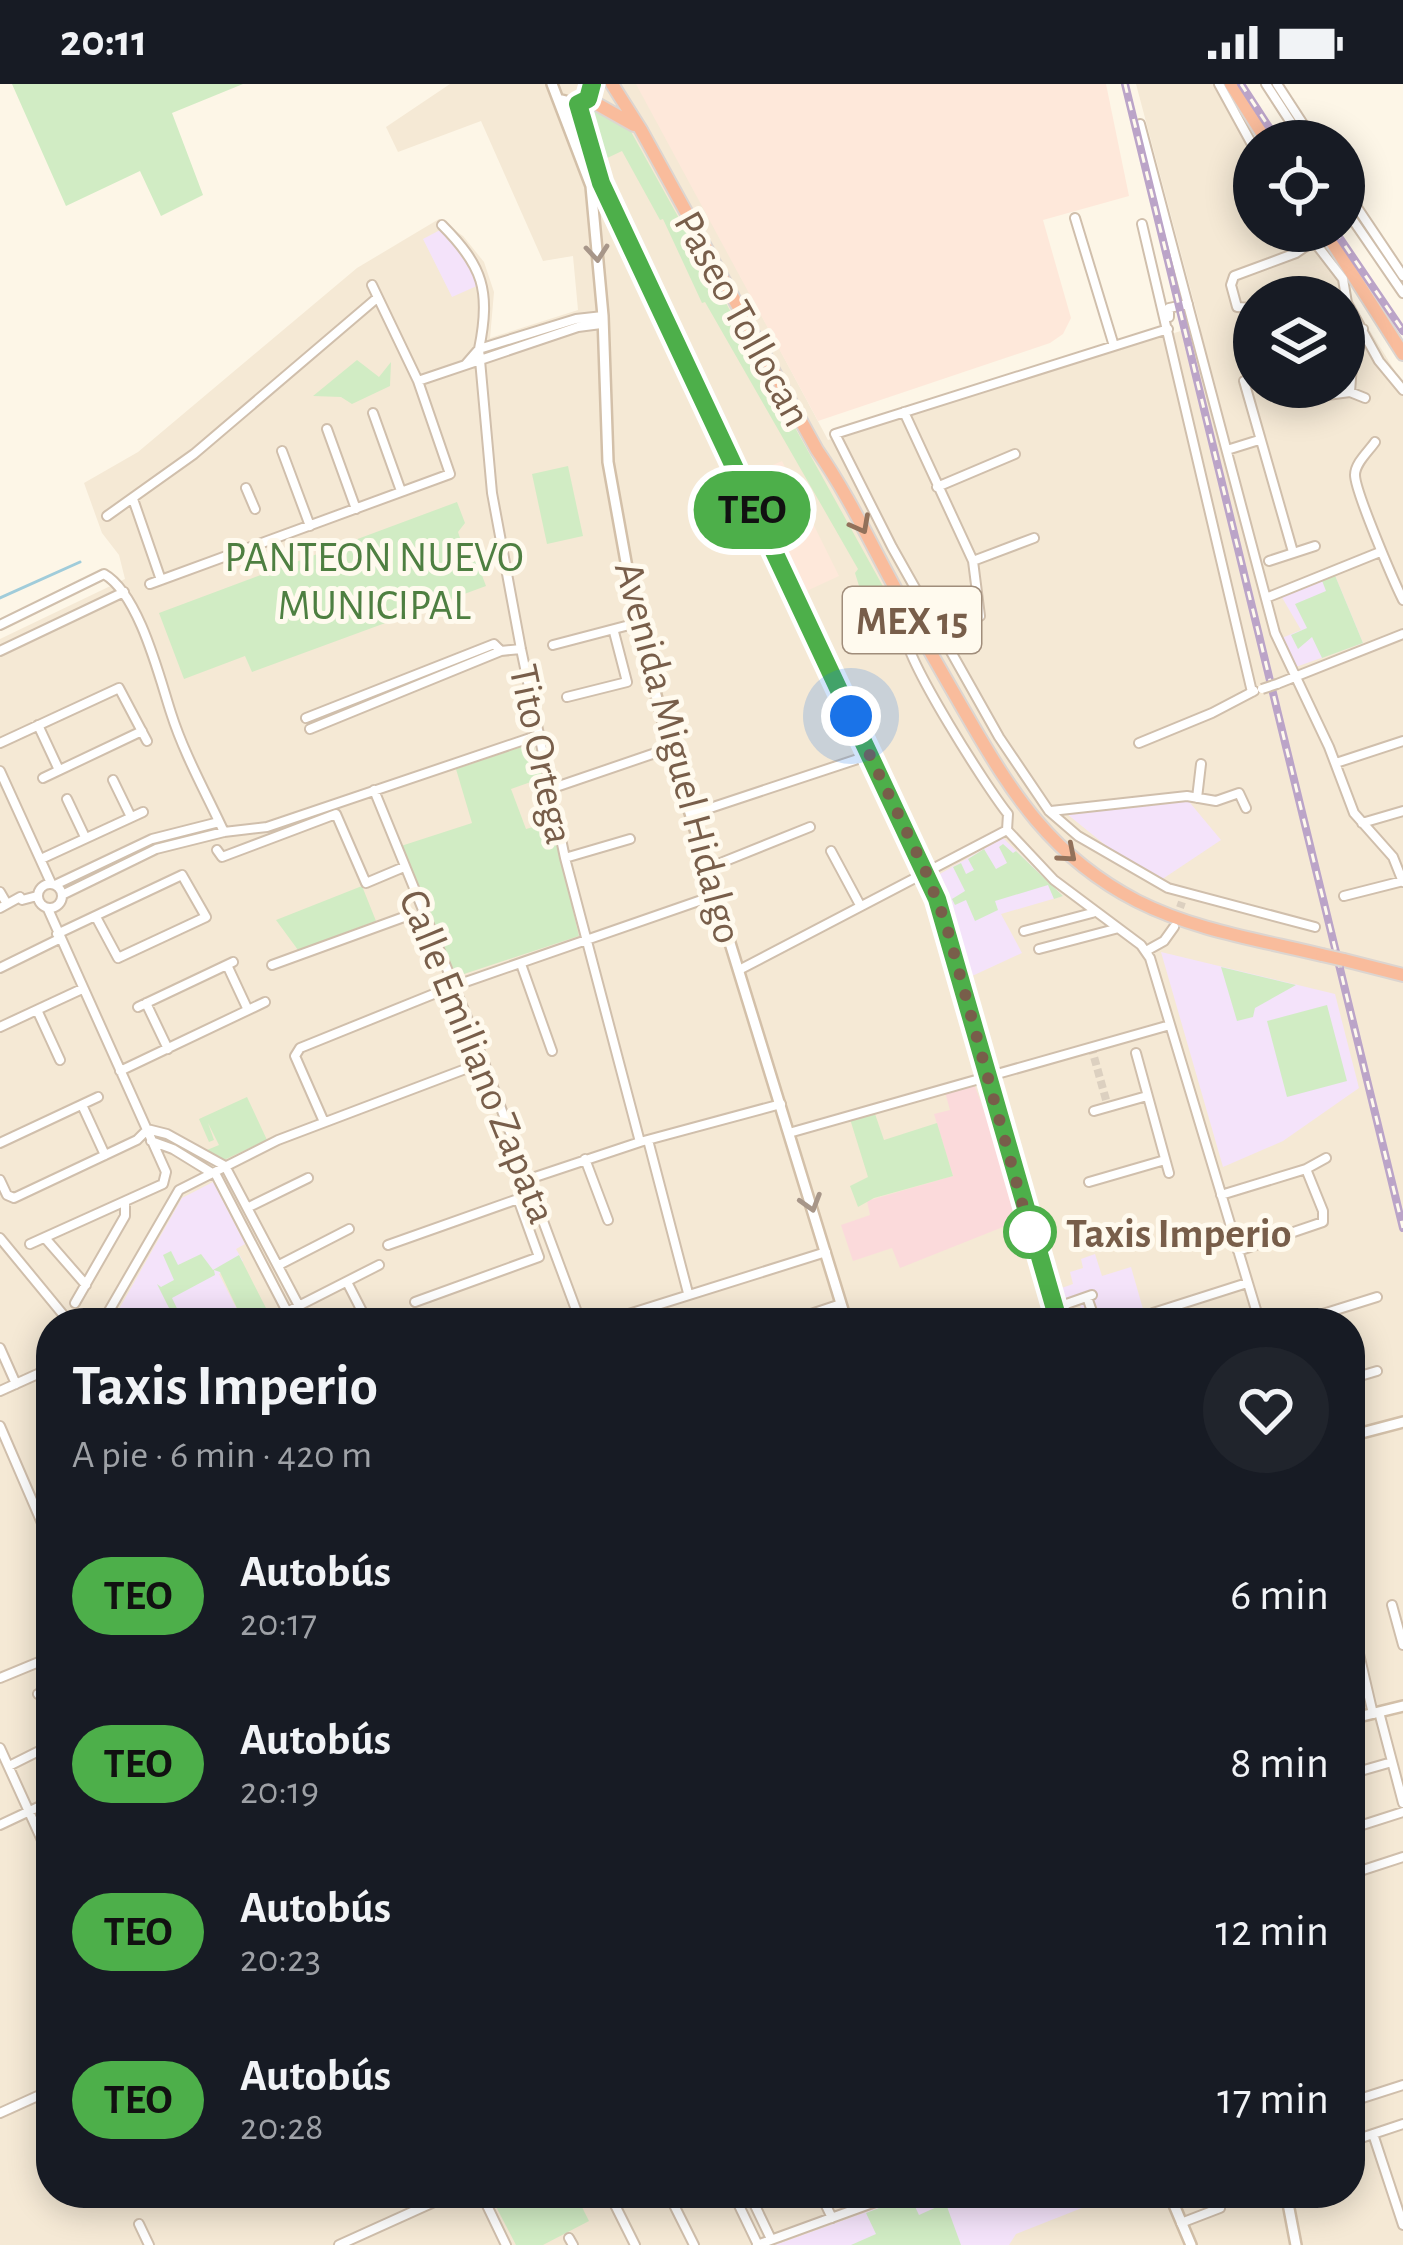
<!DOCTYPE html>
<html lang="es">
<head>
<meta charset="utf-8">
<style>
  :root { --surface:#171b24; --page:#20242c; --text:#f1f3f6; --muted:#9ea1a6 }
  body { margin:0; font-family:"Alegreya Sans",sans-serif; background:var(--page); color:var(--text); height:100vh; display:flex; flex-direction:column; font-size:45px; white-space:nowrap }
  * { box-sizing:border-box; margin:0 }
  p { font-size:39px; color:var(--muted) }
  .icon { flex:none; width:66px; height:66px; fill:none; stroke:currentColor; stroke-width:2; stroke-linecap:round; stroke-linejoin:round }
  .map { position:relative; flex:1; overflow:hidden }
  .sheet { position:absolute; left:36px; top:1224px; width:1329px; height:900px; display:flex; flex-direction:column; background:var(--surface); border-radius:48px; box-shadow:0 6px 30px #0003 }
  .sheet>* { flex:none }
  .badge { padding:0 24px; border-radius:39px; font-size:42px; line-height:78px }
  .fabs { position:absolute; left:1233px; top:36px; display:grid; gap:24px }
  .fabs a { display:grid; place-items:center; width:132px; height:132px; border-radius:50%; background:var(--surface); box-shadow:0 6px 30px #0003; font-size:60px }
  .you { position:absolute; width:60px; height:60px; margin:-30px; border:9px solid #fff; border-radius:50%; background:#1a73e8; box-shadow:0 0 0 18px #1a73e833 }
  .map>.badge { position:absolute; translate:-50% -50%; box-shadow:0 0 0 6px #fff }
  .round { display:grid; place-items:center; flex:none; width:126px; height:126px; border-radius:63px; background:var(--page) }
  .head { display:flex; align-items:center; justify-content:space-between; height:204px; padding:0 36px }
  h1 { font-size:57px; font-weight:700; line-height:90px }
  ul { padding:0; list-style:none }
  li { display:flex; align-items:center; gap:36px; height:168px; padding:0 36px }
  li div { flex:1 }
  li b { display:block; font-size:45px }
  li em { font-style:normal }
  li .badge { min-width:132px; font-weight:700; text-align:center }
  .status { display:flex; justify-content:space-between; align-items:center; height:84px; padding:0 60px; background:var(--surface); direction:ltr }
  .status svg { height:33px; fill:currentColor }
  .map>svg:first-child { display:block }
  .residential { fill:#f5e9d5; fill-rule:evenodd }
  .commercial { fill:#fee8da }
  .education { fill:#f4e3fa }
  .medical { fill:#fbdadb }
  .green { fill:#d1ecc4 }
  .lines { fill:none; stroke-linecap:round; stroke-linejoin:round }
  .stream { stroke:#a0ccda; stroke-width:3 }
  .street-tunnel { stroke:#dcd0c0; stroke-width:8; stroke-dasharray:8 4; stroke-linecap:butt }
  .street-casing { stroke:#d0bfac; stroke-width:12 }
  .secondary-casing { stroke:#d3c0a9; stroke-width:14 }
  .highway-casing { stroke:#dcd5d0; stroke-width:16 }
  .street { stroke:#fff; stroke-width:8 }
  .secondary { stroke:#fff; stroke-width:9 }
  .highway { stroke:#f9bc9c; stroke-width:12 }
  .rail-casing { stroke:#bba4c8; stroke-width:8 }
  .rail { stroke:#fffaee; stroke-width:3; stroke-dasharray:9; stroke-linecap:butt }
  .street-bridge-casing { stroke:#d0bfac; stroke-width:12; stroke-linecap:butt }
  .highway-bridge-casing { stroke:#dcd5d0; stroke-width:16; stroke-linecap:butt }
  .street-bridge { stroke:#fff; stroke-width:8 }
  .highway-bridge { stroke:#f9bc9c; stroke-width:12 }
  .oneway { stroke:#a79689 }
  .oneway2 { stroke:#92715a }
  .line-casing { stroke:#fff; stroke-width:27 }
  .line { stroke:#4daf4a; stroke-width:18 }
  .walk { stroke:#785e4a; stroke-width:12; stroke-dasharray:0 21.6 }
  .stop-dot { fill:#fff; stroke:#4daf4a; stroke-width:6 }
  .labels { text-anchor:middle; stroke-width:10; stroke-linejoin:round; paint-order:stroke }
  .shield { fill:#fffaee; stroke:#a08d7b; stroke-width:3 }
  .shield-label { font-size:39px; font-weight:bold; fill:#785e4a }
  .street-label { font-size:42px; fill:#785e4a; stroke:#fffaee }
  .park-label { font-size:42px; fill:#4e7f41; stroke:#fffaee }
  .stop-label { font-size:42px; font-weight:bold; fill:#785e4a; stroke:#fffaee; text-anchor:start }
</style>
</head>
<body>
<div class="status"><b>20:11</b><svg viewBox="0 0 49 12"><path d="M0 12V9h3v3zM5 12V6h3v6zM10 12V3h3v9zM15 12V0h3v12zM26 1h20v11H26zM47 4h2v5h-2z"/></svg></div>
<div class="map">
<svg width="1403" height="2161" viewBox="0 0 1403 2161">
  <rect width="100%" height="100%" fill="#fdf6e7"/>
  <path class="residential" d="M450,0H638L828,356L1200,241L1136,0H1217L1254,60V147H1308L1403,300V2161H0V555L125,495L119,471L102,449L84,399L138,368L357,184L439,135L463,152L484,178L494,208L490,254L578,226L573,172L543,177L481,37L398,68L386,43ZM1254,213H1344V303H1254ZM51,1239H1350V2109H51Z"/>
  <path class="commercial" d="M636,0H1106L1129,112L1043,136L1071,234L1063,250L1050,259L818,337Z
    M782,377L839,492L800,510L745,393Z"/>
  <path class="education" d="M440,146L467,172L479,201L452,213L423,155Z
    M1334,489L1363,559L1293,584L1282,554L1301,546L1280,510Z
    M1186,714L1221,756L1161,796L1109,764L1067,730Z
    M1003,754L1063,812L1001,830L1022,869L970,893L938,791Z
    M1161,868L1335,910L1359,1004L1283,1057L1223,1083Z
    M213,1098L245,1160L236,1165L243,1177L219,1190L244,1239H111L182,1114Z
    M1095,1170L1102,1192L1131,1183L1147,1239H1086L1077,1212L1059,1216L1056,1206L1073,1200L1070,1188L1083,1184L1081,1175Z
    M919,2109H1081L1087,2122L1016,2150L1009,2161H775Z"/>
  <path class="medical" d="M974,1000L985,1029L991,1028L1023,1135L900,1184L892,1164L853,1177L841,1141L870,1131L867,1117L953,1092L934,1030L950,1026L945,1008Z"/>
  <path class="green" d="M12,0H243L172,29L203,111L161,132L140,87L66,122Z
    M598,24L624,35L890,515L900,551L882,523L860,505L855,489L858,485L705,218L702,219L663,135L660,136L622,67L603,76L587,38L590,28Z
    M357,276L379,293L391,278L390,302L352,320L341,313L313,312Z
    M568,382L583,452L547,460L532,390Z
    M457,418L465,439L458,448L467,475L477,478L486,502L252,588L245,572L184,595L159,529Z
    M1334,489L1363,559L1322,574L1312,553L1298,565L1291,551L1307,544L1295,520L1326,507L1321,494Z
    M533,659L542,694L511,705L526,745L552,738L579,852L452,894L401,762L472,739L456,685Z
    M1003,760L1013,769L1016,767L1063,812L1054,815L1048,801L995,817L998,826L975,837L966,816L955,821L952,815L965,807L953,783L961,779L966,790L974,786L968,775L984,765L996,785L1007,779L999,763Z
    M362,802L376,837L298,866L276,836Z
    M1221,883L1296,901L1255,924L1253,933L1237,937Z
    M1327,921L1347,997L1287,1013L1267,937Z
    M247,1013L267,1056L224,1076L207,1066L219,1061L208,1039L214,1056L209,1058L199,1035Z
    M874,1027L884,1056L937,1039L953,1092L874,1114L858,1123L850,1102L868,1093L850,1035Z
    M171,1167L178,1181L201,1170L213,1186L239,1171L268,1228L244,1239L220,1188L214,1186L215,1191L172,1214L184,1239H170L175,1236L157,1200L161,1203L174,1196L163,1171Z
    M489,2109H604L605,2111L582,2123L589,2137L543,2161H516Z
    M936,2109H942L961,2161H851L876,2150L866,2129L910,2112L919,2131L939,2122Z"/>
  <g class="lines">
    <path class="stream" d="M0,514L80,478"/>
    <path class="street-tunnel" d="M1176,835L1182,818
      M1091,962L1108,1023"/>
    <g class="street-casing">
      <path id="street" d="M1219,0L1254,64
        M1266,0L1303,57
        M1277,0L1314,57
        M1140,40L1275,549L1329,663L1354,729L1393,773L1403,798
        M1344,104L1403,192
        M1344,123L1403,209
        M1075,134L1114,262
        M1142,140L1252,608
        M442,141C483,182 491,207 479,265L492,409L521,565L565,774L640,1058
        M1306,147L1343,195L1347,219L1379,277L1403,306
        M1254,224L1237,223L1231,201L1234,192L1296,169L1312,158
        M1169,233V224L1188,220
        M1168,245L835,350L892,463L999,653L1049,727L1078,752L1168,804L1315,843
        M1344,266L1352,281L1350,308
        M1349,275L1358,266L1363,245
        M466,280L479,265L576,235L603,232
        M418,297L578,243L601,240
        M1244,297L1293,468
        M1292,303L1304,314L1350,308L1365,314
        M904,328L973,477L980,532
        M373,329L401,407
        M327,345L356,425
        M1375,358C1369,367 1355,379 1355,391C1355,407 1394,498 1403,516
        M1227,366L1259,356
        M282,367L310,442
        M937,403L1015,370
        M246,404L255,425
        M133,415L161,496
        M107,432L194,370L377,214
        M973,477L1034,454
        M1269,477L1315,462
        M150,500L450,390L418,297L372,201
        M1266,514L1380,468
        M909,531C908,537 905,543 905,549C906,577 987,704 1008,730L1007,746L1054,796L1141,861L1150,874L1260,1239
        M0,541L104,490C139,510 159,592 171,629C184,670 206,709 224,748
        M553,561L637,539
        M0,567L124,508
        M1277,600L1403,550
        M567,613L627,598L614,548
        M306,634L494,560L501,567
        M38,641L59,686
        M310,645L501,567L521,565
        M0,659L119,604L147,657
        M1139,659L1212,629L1254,607
        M1336,679L1403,657
        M0,687L51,799
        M43,694L142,647
        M113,696L131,733
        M553,704L670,664
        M374,706L470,941L581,1239
        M1197,714L1201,680
        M67,715L85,753
        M1051,727L1187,712L1216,717L1239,709L1246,724
        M692,730L870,671
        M1362,739L1403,727
        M217,766L222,773L336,730L366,799L404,783
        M831,767L860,821
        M565,774L630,755
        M41,775L143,728
        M708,784L810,743
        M38 812a12 12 0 1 1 24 0a12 12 0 1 1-24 0Z
        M55,801L152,755L219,738
        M0,808L7,820
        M62,811L156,765L224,748L267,743L539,651
        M1344,812L1403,797
        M0,824L20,813L22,816L37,812
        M1024,847L1092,829
        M57,850L182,791L206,833L118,874L96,833
        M1039,865L1115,845
        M1146,867L1164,857L1174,843
        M521,880L552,967
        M227,881L248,926
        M272,881L404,833
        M0,884L59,855
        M739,886L1007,746
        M146,919L168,965
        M138,923L233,878
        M37,926L60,976
        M0,943L82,905
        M1136,969L1169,1089
        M120,987L265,918
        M82,1021L105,1071
        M1094,1027L1147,1012
        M324,1038L295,972L300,964L451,903L716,811
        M147,1045L167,1050L225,1082L308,1239
        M789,1049L1170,941
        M648,1056L688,1209
        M151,1057L173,1065L212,1089
        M0,1059L98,1013
        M585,1075L608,1136
        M215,1089L293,1239
        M529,1095L640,1058L781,1020
        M0,1096L7,1111L14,1114L137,1056L146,1047
        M1089,1098L1165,1076
        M1221,1111L1306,1085L1326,1074
        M249,1123L308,1094
        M0,1154L70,1239
        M45,1154L86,1201
        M30,1160L163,1100L166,1088L48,825
        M388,1161L518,1115L539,1173L415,1218
        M1238,1167L1323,1138V1127L1306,1085
        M279,1181L349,1145
        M347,1198L368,1239
        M1087,1213L1096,1239
        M75,1219L125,1132V1119
        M1055,1224L1092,1211
        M1153,1229L1247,1199
        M102,1239L179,1106L278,1056L484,978
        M265,1239L379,1181
        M600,1239L826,1168
        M784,1239L841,1220
        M1294,1239L1377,1213
        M0,1264L16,1300
        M1350,1295L1377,1287
        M0,1307L51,1284
        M0,1342L51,1460
        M1392,1521L1403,1561
        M1350,1531L1373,1630
        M0,1594L51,1573
        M38,1610L51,1604
        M1379,1628L1403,1719
        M0,1664L51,1776
        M9,1682L51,1661
        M1350,1690L1392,1678
        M0,1741L51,1717
        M1350,1745L1403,1728
        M1350,1773L1357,1788L1403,1773
        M1350,2018L1403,2001
        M0,2029L51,2006
        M1373,2050L1403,2141
        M1361,2054L1403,2040
        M481,2109L506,2161
        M609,2109L635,2161
        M668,2109L694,2161
        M733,2109L758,2161
        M749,2109L771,2155
        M820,2109L832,2134
        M1181,2139L1220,2124
        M139,2140L149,2161
        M569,2154L573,2161
        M339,2161L454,2109
        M757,2161L900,2109"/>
    </g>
    <g class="secondary-casing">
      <path id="secondary" d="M552,0L591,102L603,232L608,378L637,539L670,664L847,1239
        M561,16L578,20L588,15L592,0
        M578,20L601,99L937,815L1059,1239
        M1350,1352L1403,1338
        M1350,1635L1403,1622
        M1169,2109L1191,2161
        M1286,2109L1296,2161"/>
    </g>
    <g class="highway-casing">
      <path id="highway" d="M612,0L641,46L817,366C847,409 869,456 894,502C917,546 942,588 966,630C1012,710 1052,773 1137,817C1194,846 1260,856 1322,871
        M1231,0L1267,57
        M588,15L634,41
        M1325,147L1403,270
        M1344,876L1403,891"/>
    </g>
    <use href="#street" class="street"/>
    <use href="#secondary" class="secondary"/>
    <use href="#highway" class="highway"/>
    <g class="rail-casing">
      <path id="rail" d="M1125,0L1403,1144
        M1241,0L1278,57
        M1335,147L1403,247"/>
    </g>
    <use href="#rail" class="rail"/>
    <g class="street-bridge-casing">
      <path id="street-bridge" d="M1262,605L1277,600"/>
    </g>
    <g class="highway-bridge-casing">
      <path id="highway-bridge" d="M1322,871L1344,876"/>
    </g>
    <use href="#street-bridge" class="street-bridge"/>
    <use href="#highway-bridge" class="highway-bridge"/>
  </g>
  <defs><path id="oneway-chevron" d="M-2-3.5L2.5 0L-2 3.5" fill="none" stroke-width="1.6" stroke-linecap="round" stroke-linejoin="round" transform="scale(3)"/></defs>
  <g class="oneway">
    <use href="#oneway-chevron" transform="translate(597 169) rotate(85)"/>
    <use href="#oneway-chevron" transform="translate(811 1119) rotate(73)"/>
  </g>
  <g class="oneway2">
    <use href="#oneway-chevron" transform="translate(861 441) rotate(62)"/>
    <use href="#oneway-chevron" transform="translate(1068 770) rotate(41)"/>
  </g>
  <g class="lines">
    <g class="line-casing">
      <path id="line" d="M592,0L588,15L578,20L601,99L937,815L1059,1239"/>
    </g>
    <use href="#line" class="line"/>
    <path class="walk" d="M851,632L926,788L946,840L1030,1148"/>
  </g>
  <circle class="stop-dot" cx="1030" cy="1148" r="24"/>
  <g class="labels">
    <rect class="shield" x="843" y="503" width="138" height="66" rx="9"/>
    <g class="shield-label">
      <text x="912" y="550">MEX 15</text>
    </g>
    <g class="street-label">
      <text transform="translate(744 234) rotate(61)" y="15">Paseo Tollocan</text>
      <text transform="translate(680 668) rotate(75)" y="15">Avenida Miguel Hidalgo</text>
      <text transform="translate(543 670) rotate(78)" y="15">Tito Ortega</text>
      <text transform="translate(479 972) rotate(68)" y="15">Calle Emiliano Zapata</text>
    </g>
    <g class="park-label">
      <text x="374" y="487">PANTEON NUEVO<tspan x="374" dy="48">MUNICIPAL</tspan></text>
    </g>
    <g class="stop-label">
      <text x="1066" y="1163">Taxis Imperio</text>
    </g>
  </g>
</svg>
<div class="fabs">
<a><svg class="icon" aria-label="locate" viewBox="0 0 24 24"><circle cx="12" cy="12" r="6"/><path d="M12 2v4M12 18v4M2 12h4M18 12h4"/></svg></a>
<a><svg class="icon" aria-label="layers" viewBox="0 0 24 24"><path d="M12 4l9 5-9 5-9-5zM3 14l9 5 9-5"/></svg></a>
</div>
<div class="you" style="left:851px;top:632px"></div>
<b class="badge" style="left:752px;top:426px;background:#4daf4a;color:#111">TEO</b>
<section class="sheet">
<div class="head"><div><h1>Taxis Imperio</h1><p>A pie · 6 min · 420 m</p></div><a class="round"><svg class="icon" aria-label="heart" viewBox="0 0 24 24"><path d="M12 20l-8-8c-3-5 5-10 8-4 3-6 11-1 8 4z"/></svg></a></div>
<ul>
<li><span class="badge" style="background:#4daf4a;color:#111">TEO</span><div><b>Autobús</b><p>20:17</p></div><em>6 min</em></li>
<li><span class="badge" style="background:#4daf4a;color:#111">TEO</span><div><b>Autobús</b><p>20:19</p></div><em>8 min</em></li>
<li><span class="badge" style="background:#4daf4a;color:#111">TEO</span><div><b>Autobús</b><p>20:23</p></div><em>12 min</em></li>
<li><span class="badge" style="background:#4daf4a;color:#111">TEO</span><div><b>Autobús</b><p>20:28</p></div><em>17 min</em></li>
</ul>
</section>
</div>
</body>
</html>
